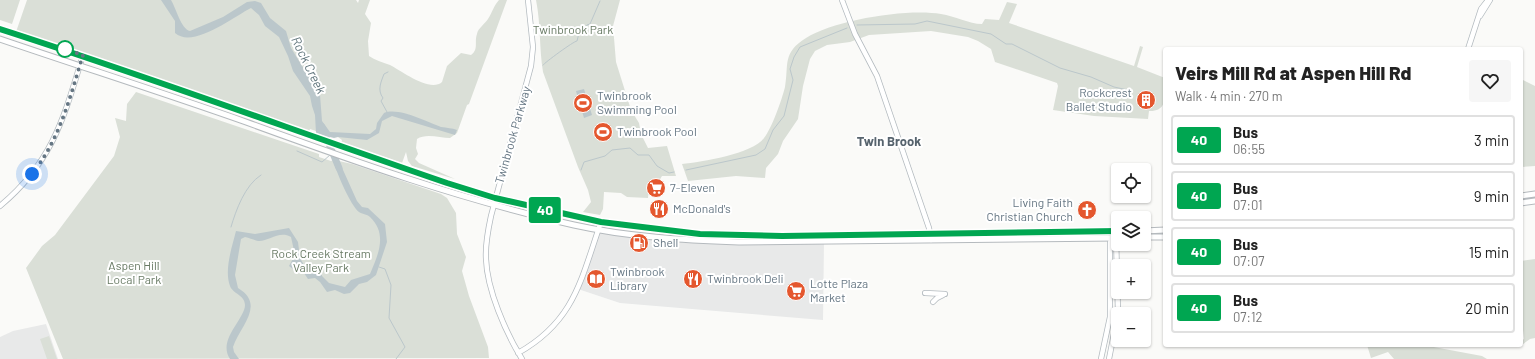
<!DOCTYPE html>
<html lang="en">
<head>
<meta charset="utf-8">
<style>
  :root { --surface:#fff; --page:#f6f6f6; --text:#222; --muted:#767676; --line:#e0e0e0 }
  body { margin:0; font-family:Barlow,sans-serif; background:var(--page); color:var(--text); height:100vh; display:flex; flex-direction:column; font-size:15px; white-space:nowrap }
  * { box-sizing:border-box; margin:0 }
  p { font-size:13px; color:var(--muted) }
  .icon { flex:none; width:22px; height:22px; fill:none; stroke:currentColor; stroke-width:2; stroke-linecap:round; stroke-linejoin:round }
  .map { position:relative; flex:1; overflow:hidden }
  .side { position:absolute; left:1163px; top:47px; width:360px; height:300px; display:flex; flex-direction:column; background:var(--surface); border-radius:4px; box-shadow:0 1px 3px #0004 }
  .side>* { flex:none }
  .badge { padding:0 8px; border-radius:3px; font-size:14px; line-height:26px }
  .tools { position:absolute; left:1111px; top:163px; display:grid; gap:8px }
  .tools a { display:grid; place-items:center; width:40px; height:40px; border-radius:4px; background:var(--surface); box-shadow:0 1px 3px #0004; font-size:20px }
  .you { position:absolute; width:20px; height:20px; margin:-10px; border:3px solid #fff; border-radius:50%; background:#1a73e8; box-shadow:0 0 0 6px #1a73e833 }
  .map>.badge { position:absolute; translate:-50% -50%; box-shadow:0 0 0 2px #fff }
  .round { display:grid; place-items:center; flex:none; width:42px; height:42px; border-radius:4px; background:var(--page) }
  .headline { display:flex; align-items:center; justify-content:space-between; height:68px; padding:0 12px }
  h1 { font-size:19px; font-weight:800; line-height:30px }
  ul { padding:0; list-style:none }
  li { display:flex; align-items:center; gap:12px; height:50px; margin:0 8px 6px; padding:0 4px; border:2px solid var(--line); border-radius:4px }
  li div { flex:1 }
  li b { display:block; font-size:15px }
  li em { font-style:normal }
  li .badge { min-width:44px; font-weight:700; text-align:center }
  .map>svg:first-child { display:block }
  .built { fill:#e8e9e9 }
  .green { fill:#dadfd7 }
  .water { fill:#bbc7cb }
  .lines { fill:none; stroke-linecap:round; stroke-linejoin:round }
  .stream { stroke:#bbc7cb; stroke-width:1 }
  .river { stroke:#bbc7cb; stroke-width:7 }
  .secondary-casing { stroke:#b3babf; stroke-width:6 }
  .primary-casing { stroke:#b5babe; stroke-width:7 }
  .secondary { stroke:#fff; stroke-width:4.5 }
  .primary { stroke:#fff; stroke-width:5 }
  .line-casing { stroke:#fff; stroke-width:9 }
  .line { stroke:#00a651; stroke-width:6 }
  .walk { stroke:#657683; stroke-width:4; stroke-dasharray:0 7.2 }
  .stop-dot { fill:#fff; stroke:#00a651; stroke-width:2 }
  .labels { text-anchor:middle; stroke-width:4; stroke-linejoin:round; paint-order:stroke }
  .park-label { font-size:12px; fill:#687a64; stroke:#fff }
  .poi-label { font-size:12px; fill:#657683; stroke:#fff; text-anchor:start }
  .street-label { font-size:12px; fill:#657683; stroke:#fff }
  .water-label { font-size:13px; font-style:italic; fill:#60757c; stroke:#fff }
  .neighbourhood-label { font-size:13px; font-weight:bold; fill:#57646e; stroke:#fff }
</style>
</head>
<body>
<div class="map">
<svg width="1535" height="359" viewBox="0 0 1535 359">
  <rect width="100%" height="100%" fill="#fafaf8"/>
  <path class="built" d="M599,229L694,240L824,242L823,320L620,303L578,289Z
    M46,324L58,359H0V337L13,331Z"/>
  <path class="green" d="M0,0H20L12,24L0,20Z
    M27,0H356L358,3L359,0H370L365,14L371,23L368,41L369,56C375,60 382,62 390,65C402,71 430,93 442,82L447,66L461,53L471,55C479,49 474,42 477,34C478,28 485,24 488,19C493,11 493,7 499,0H507L469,104L467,105L457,133L450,138C440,138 426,133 417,139L416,148L418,154L415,159L419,163L455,179L412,166L408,161L406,152L402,163L341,143L342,140L338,137H342L316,127V131L310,129L309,132L16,32Z
    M536,0H620L613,26L616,62L631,110L639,123L641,134L648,148L667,146L676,176H662L659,181H650L648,198L627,197L621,193L604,192L603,209L600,215L583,212L591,202L588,190L578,167L543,72C539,47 541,25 536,0Z
    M1007,2L1017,4L1009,23L1134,66L1140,46L1143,47L1137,67L1165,78C1165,93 1169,112 1149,111L1148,119L1094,116L1053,110L1058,86L1057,83L995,62L991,49L978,41L968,37L931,31L869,35L850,42L827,45L815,51L810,59L803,86L798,119L783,141L778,154L766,168L765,178L736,176L688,181L682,164C702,162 752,154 764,138C772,128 782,99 785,87C789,64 782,53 806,38C834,20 908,8 941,14C955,16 969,24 982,24L985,19L999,20Z
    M1521,79L1535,86V166L1521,167Z
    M136,92L319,154V157L331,161L333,160V162L340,163L339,161L352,164L441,194L447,198L456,213L457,234L466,257L462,271L469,296L488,347L489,358L63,359L26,268L42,246L55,235L114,156L120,137L115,118L126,121L127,104Z
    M1535,259V338L1530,339L1519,347L1514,345H1521V341L1524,339L1521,312V261Z
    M49,336L57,359H47L40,339Z
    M1367,345H1423L1482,356L1487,359H1394L1388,352L1371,358Z"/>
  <path class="water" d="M161,0H171C176,8 181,29 190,31L223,17L247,2L255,1L261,3L270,18L286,31L291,48L320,95L322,121L330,132L370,134L376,129L377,123L384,113C399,107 427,122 441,127C447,128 452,128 457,130L455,135L392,116L382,121L379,133L367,140L338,137L334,138L318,134L316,133L315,115L312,106L310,96L293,71L288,56L279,37L265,26L259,15L251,8C233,17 193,49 175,33V21Z
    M584,89L592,115L584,118L581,108H577L575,103L579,102L576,91Z
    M333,160L339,161L357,201L362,207L368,208L385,224L387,242L376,275L367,282L359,284L350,293L344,294L335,290L327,292L320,282L315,278L308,279L304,273H298L289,266L295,255L291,237C279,230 268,242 258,241C254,240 250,238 245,237L241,239L235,275L238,288C266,305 240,326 233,347L234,352L239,359H230C217,340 245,319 245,305C245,295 233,294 230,286C224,270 232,247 236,231L255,234L289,228L298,242L300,258L304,265L320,266L322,276L329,283L345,287L351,280L370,274C378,255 388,234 370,217C367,214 362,214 359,212C350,205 336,171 333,160Z"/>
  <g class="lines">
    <path class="stream" d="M857,25L915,24L927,21L991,34L1006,44H1012L1060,68L1091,77L1114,87L1128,90
      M543,65C544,63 574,41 577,41L579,33L585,29L587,25L590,24L600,1
      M387,112L381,101L383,98C377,90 381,82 384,74L388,72
      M297,151L322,162L330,155
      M581,170L584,162L605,156L612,150L630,148L638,155H649L657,166L669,173L674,172
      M686,170L756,155L765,149L773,130L784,116L793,80L790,69L794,57L800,47L847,28
      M231,227C236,210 245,185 261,175
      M379,267L385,269L391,285L389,318L405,347L396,359"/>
    <path class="river" d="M322,127L339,168"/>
    <g class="secondary-casing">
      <path id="secondary" d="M842,0L855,34L877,76L929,228L931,240
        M1480,16L1490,0
        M1468,49L1481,9L1488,0
        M0,206C53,162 64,117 83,55
        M925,293L945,294
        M933,302L937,298L943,295
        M518,353C575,321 581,279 601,222
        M522,359C506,333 487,290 486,259C485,245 488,230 491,216L531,66L533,47L528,0
        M1101,359L1110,317V243L1114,231
        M1109,359L1118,313L1116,236"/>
    </g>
    <g class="primary-casing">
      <path id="primary" d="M0,29C150,77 298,131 447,183L495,198L601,222L699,234L782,236L1118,231
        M0,39C82,67 164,93 246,122C353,161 462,200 574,225C628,237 684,240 739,242L1118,238
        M1521,196L1535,194
        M1521,203L1535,201
        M1144,231L1165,230
        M1144,237H1165"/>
    </g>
    <use href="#secondary" class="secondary"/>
    <use href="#primary" class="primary"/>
  </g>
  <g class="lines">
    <g class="line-casing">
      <path id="line" d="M0,29C150,77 298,132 447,183L495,198L601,222L700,234L782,236L1118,231"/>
    </g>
    <use href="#line" class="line"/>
    <path class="walk" d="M32,174C60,139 70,97 83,55L65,49"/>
  </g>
  <defs>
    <g id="building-disc" transform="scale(1)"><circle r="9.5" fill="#e4572e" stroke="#fff"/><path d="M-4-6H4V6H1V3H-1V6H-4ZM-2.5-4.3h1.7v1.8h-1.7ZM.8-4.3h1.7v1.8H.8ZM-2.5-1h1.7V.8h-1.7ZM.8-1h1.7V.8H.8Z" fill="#fff"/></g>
    <g id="stadium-disc" transform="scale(1)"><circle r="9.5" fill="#e4572e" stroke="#fff"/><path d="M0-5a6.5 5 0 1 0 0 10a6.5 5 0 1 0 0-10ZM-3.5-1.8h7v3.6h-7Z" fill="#fff"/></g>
    <g id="supermarket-disc" transform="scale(1)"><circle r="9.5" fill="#e4572e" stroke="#fff"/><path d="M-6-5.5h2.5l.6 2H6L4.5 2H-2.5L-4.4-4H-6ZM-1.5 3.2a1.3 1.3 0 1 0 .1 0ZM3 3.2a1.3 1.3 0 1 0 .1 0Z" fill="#fff"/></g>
    <g id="restaurant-disc" transform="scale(1)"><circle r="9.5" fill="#e4572e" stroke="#fff"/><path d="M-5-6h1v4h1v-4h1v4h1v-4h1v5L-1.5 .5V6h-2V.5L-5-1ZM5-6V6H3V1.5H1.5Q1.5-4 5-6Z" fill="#fff"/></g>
    <g id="church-disc" transform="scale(1)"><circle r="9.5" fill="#e4572e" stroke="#fff"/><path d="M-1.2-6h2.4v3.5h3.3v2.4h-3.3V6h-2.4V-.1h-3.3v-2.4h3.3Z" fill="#fff"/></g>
    <g id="fuel-disc" transform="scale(1)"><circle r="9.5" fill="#e4572e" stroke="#fff"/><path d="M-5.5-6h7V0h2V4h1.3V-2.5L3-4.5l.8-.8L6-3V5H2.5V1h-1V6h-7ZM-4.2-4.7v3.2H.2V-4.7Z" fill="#fff"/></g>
    <g id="library-disc" transform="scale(1)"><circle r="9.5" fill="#e4572e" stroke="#fff"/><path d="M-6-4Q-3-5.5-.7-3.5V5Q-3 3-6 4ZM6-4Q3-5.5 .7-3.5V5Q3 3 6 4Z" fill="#fff"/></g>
  </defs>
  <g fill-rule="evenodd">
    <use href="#building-disc" x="1146" y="100"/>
    <use href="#stadium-disc" x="583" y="103"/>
    <use href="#stadium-disc" x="603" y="132"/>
    <use href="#supermarket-disc" x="656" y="188"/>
    <use href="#restaurant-disc" x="659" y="209"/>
    <use href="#church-disc" x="1087" y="210"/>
    <use href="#fuel-disc" x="639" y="243"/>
    <use href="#library-disc" x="596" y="279"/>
    <use href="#restaurant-disc" x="693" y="279"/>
    <use href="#supermarket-disc" x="796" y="291"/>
  </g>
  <circle class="stop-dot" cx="65" cy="49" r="8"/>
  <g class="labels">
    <g class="park-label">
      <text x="573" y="34">Twinbrook Park</text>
      <text x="321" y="258">Rock Creek Stream<tspan x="321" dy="14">Valley Park</tspan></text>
      <text x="134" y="270">Aspen Hill<tspan x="134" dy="14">Local Park</tspan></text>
    </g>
    <g class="poi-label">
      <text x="1132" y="97" text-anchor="end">Rockcrest<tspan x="1132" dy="14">Ballet Studio</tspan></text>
      <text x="597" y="100">Twinbrook<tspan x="597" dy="14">Swimming Pool</tspan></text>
      <text x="617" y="136">Twinbrook Pool</text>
      <text x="670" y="192">7-Eleven</text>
      <text x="1073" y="207" text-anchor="end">Living Faith<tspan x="1073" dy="14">Christian Church</tspan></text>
      <text x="673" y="213">McDonald's</text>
      <text x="653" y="247">Shell</text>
      <text x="610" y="276">Twinbrook<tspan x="610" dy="14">Library</tspan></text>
      <text x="707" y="283">Twinbrook Deli</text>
      <text x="810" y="288">Lotte Plaza<tspan x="810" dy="14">Market</tspan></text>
    </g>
    <g class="street-label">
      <text transform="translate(513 135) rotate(-74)" y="4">Twinbrook Parkway</text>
    </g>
    <g class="water-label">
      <text transform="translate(309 65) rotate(64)" y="5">Rock Creek</text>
    </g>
    <g class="neighbourhood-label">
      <text x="889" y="146">Twin Brook</text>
    </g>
  </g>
</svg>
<div class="tools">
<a><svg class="icon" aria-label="locate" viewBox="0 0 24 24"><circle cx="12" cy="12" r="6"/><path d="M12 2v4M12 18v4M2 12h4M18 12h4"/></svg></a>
<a><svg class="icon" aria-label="layers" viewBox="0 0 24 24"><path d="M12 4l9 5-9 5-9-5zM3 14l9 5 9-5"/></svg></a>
<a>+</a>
<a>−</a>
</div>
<div class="you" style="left:32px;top:174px"></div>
<b class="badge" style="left:545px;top:210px;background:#00a651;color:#fff">40</b>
<section class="side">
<div class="headline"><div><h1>Veirs Mill Rd at Aspen Hill Rd</h1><p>Walk · 4 min · 270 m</p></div><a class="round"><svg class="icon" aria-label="heart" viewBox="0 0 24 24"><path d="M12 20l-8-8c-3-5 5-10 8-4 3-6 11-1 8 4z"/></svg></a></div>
<ul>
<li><span class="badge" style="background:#00a651;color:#fff">40</span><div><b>Bus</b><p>06:55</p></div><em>3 min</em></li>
<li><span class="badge" style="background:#00a651;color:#fff">40</span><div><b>Bus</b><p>07:01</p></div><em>9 min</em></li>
<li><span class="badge" style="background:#00a651;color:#fff">40</span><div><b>Bus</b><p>07:07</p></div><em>15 min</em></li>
<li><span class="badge" style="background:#00a651;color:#fff">40</span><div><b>Bus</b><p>07:12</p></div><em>20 min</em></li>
</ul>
</section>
</div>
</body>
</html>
